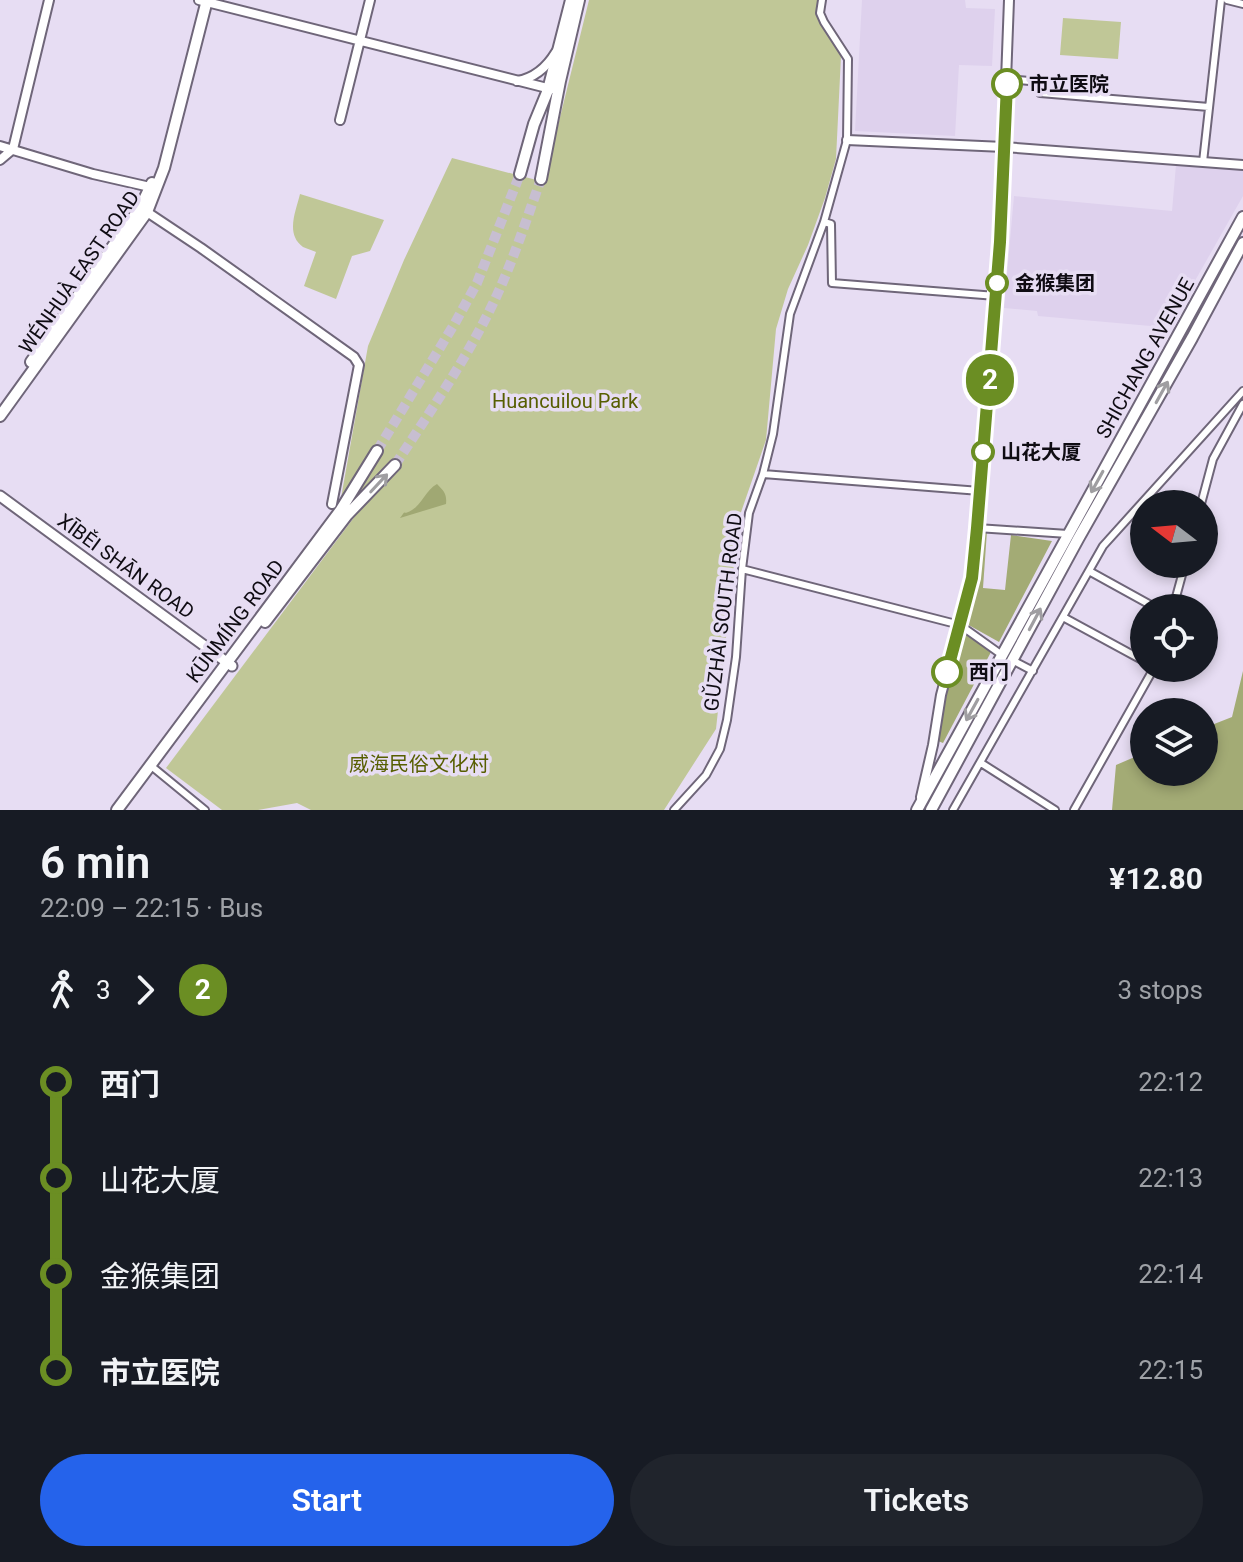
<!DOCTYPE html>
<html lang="en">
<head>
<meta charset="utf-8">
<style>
  :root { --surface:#171b24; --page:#20242c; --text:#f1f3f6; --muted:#9ea1a6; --accent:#2563eb }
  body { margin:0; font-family:Roboto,"Noto Sans SC",sans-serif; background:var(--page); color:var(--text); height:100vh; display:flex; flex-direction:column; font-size:30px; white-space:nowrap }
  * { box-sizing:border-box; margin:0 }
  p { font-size:26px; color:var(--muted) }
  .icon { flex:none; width:44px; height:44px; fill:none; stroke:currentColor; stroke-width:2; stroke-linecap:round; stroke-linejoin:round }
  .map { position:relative; height:810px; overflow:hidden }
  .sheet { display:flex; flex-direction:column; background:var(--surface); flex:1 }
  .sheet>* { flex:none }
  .badge { padding:0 16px; border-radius:26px; font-size:28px; line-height:52px }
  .needle { width:52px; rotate:286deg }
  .tools { position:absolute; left:1130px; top:490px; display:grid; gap:16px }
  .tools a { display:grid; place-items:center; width:88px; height:88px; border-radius:50%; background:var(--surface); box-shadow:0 4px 12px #0003; font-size:40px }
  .map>.badge { position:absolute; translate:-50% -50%; box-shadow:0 0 0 4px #fff }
  .legs { display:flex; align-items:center; gap:12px; height:88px; padding:0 40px; font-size:26px }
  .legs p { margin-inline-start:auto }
  .head { display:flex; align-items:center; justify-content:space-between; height:136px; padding:0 40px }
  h1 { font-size:44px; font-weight:600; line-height:60px }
  .action { display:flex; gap:16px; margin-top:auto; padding:16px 40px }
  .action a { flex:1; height:92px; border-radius:48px; background:var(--accent); color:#fff; font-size:32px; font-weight:600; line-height:92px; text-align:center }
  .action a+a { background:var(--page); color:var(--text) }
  ul { padding:0 40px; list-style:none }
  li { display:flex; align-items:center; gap:28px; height:96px; font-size:30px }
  li i { display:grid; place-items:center; width:12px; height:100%; margin:0 10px; background:currentColor }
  li i::after { content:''; width:20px; height:20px; margin:-10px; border:6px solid; border-radius:50%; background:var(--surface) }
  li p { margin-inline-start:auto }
  li:first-child i { background:linear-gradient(#0000 50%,currentColor 0) }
  li:last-child i { background:linear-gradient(currentColor 50%,#0000 0) }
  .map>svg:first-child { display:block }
  .built { fill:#ded1ed }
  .green { fill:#c0c797 }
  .forest { fill:#a3ab75 }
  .water { fill:#a0a873 }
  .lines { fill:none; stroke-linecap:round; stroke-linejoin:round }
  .primary-tunnel { stroke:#c7bed1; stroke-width:10; stroke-dasharray:10 5; stroke-linecap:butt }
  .minor-casing { stroke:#6f6679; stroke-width:10 }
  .tertiary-casing { stroke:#6f6679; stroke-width:12 }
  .secondary-casing { stroke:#6f6679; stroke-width:13 }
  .primary-casing { stroke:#6f6679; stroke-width:14 }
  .minor { stroke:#fff; stroke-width:6 }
  .tertiary { stroke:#fff; stroke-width:8 }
  .secondary { stroke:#fff; stroke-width:9 }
  .primary { stroke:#fff; stroke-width:10 }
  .oneway { stroke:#9f9ea1 }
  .line-1-casing { stroke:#fff; stroke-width:18 }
  .line-1 { stroke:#6b8e23; stroke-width:12 }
  .stop-1-dot { fill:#fff; stroke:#6b8e23; stroke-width:4 }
  .labels { text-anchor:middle; stroke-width:7; stroke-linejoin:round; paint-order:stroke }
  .stop-label { font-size:20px; font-weight:bold; fill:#0f0c13; stroke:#e7ddf3; text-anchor:start }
  .street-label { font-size:20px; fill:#0f0c13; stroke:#e7ddf3 }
  .park-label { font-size:20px; fill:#575e01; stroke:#e7ddf3 }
</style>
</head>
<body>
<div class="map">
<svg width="1243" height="810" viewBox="0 0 1243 810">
  <rect width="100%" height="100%" fill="#e7ddf3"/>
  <path class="built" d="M862,0H965L966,8L995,9L992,66L959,65L955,136L855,131Z
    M1176,165L1243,170V196L1175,316L1163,314L1162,327L1038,316L1037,311L1004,308L1014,196L1172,211Z"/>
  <path class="green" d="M589,0H820L818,12L841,56L836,159L825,198L808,245L788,289L776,329L766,440L739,518L716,729L664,810H311L297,803L258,810H222L166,768L355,516L341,498L368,346L404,260L452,158L544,182Z
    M1063,18L1121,22L1118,59L1060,55Z
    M300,194L384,220L370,251L352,256L336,299L304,286L316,252C312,250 307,249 303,247C285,234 296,211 300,194Z"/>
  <path class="forest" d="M980,531H987L983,588L1005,590L1011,535L1052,541L999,642L965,623L973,588Z
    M962,631L991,652L943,743L938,741L946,696Z
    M1243,671V810H1112L1116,765L1144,753V772H1204V728L1232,717Z"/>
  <path class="water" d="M437,484C444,491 447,494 446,504L400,518C408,507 400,517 412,510C422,504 426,490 437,484Z"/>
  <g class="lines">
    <path class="primary-tunnel" d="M377,451L455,323L477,283L520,174
      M395,465C431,410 469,356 497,295C514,258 527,218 541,179"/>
    <g class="minor-casing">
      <path id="minor" d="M1227,0L1243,4
        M1007,79L1040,82V93L1209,107
        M1203,162L1221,0
        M824,222L831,224L832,283L996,296
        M763,474L980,491
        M1201,504L1213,459L1243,404
        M977,528L1068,534
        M742,569L960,625L1002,655
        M1089,571L1156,608
        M1173,608L1185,564
        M1063,617L1144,661
        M1012,660L1033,671
        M981,763L1055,810
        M150,765L205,810
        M674,810L706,775L720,749L727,720L736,657L742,569L749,513L763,474L773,434L790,314L824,222L847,140L848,59L824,22L820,13L822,0
        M953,810L1103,546L1243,391
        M1074,810L1154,668"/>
    </g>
    <g class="tertiary-casing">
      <path id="tertiary" d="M199,0L551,89
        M517,81C535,78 547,67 556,52
        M340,120L370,0
        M847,140L1004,147L1243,165
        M0,146L93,174L150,187
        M0,160L13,149L49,0
        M144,210L201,248L354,357L359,365L332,504
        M921,797L933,745L941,695L972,578L991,368L1000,242L1009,0"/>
    </g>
    <g class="secondary-casing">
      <path id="secondary" d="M0,496L232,666"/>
    </g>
    <g class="primary-casing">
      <path id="primary" d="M520,174L534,124L548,90L571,0
        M541,179L560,81L579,0
        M31,362L140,208L152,183
        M0,416L147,212L164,168L207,0
        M265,622L347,515L395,465
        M117,810L340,511L377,451
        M917,810L1243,217
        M931,810L1078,539L1192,338L1243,243"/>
    </g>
    <use href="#minor" class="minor"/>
    <use href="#tertiary" class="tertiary"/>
    <use href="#secondary" class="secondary"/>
    <use href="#primary" class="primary"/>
  </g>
  <defs><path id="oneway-shaft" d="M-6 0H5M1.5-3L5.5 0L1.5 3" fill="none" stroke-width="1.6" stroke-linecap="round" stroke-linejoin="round" transform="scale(2)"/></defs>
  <g class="oneway">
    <use href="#oneway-shaft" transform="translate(1162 392) rotate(-61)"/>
    <use href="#oneway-shaft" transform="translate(1097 482) rotate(119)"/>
    <use href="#oneway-shaft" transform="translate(379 483) rotate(-47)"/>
    <use href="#oneway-shaft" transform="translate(1035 619) rotate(-62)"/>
    <use href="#oneway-shaft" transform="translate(972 710) rotate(119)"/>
  </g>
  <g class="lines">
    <g class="line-1-casing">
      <path id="line-1" d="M947,672L972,578L977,528L1000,242L1007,84"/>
    </g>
    <use href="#line-1" class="line-1"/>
  </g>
  <g class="stop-1-dot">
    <circle cx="1007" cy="84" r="14"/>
    <circle cx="997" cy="283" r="10"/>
    <circle cx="983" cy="452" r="10"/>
    <circle cx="947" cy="672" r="14"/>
  </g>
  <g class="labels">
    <g class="stop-label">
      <text x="1029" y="91">市立医院</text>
      <text x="1015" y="290">金猴集团</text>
      <text x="1001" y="459">山花大厦</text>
      <text x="969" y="679">西门</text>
    </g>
    <g class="street-label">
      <text transform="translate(79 272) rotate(-55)" y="7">WÉNHUÀ EAST ROAD</text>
      <text transform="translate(1145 358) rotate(-61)" y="7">SHICHANG AVENUE</text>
      <text transform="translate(126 566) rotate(36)" y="7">XĪBĚI SHĀN ROAD</text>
      <text transform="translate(723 612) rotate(-83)" y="7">GǓZHÀI SOUTH ROAD</text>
      <text transform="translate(235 621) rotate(-53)" y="7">KŪNMÍNG ROAD</text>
    </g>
    <g class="park-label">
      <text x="565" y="408">Huancuilou Park</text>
      <text x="419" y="771">威海民俗文化村</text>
    </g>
  </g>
</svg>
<div class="tools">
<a><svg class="needle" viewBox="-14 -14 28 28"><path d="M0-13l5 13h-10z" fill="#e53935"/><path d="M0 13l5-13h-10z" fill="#9ea1a6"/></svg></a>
<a><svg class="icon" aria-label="locate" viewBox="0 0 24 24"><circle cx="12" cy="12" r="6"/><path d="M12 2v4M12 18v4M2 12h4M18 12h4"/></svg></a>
<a><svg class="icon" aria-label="layers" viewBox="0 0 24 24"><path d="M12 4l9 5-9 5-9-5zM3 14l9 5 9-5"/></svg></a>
</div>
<b class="badge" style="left:990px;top:380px;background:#6b8e23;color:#fff">2</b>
</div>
<section class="sheet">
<div class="head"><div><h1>6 min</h1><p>22:09 – 22:15 · Bus</p></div><b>¥12.80</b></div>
<div class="legs"><svg class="icon" aria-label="walk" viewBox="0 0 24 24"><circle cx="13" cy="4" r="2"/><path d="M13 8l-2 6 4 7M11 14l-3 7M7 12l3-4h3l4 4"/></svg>3<svg class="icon" aria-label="forward" viewBox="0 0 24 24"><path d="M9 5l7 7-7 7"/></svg><b class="badge" style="background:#6b8e23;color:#fff">2</b><p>3 stops</p></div>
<ul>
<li><i style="color:#6b8e23"></i><b>西门</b><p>22:12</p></li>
<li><i style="color:#6b8e23"></i><span>山花大厦</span><p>22:13</p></li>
<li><i style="color:#6b8e23"></i><span>金猴集团</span><p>22:14</p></li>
<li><i style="color:#6b8e23"></i><b>市立医院</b><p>22:15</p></li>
</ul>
<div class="action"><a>Start</a><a>Tickets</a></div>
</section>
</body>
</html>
